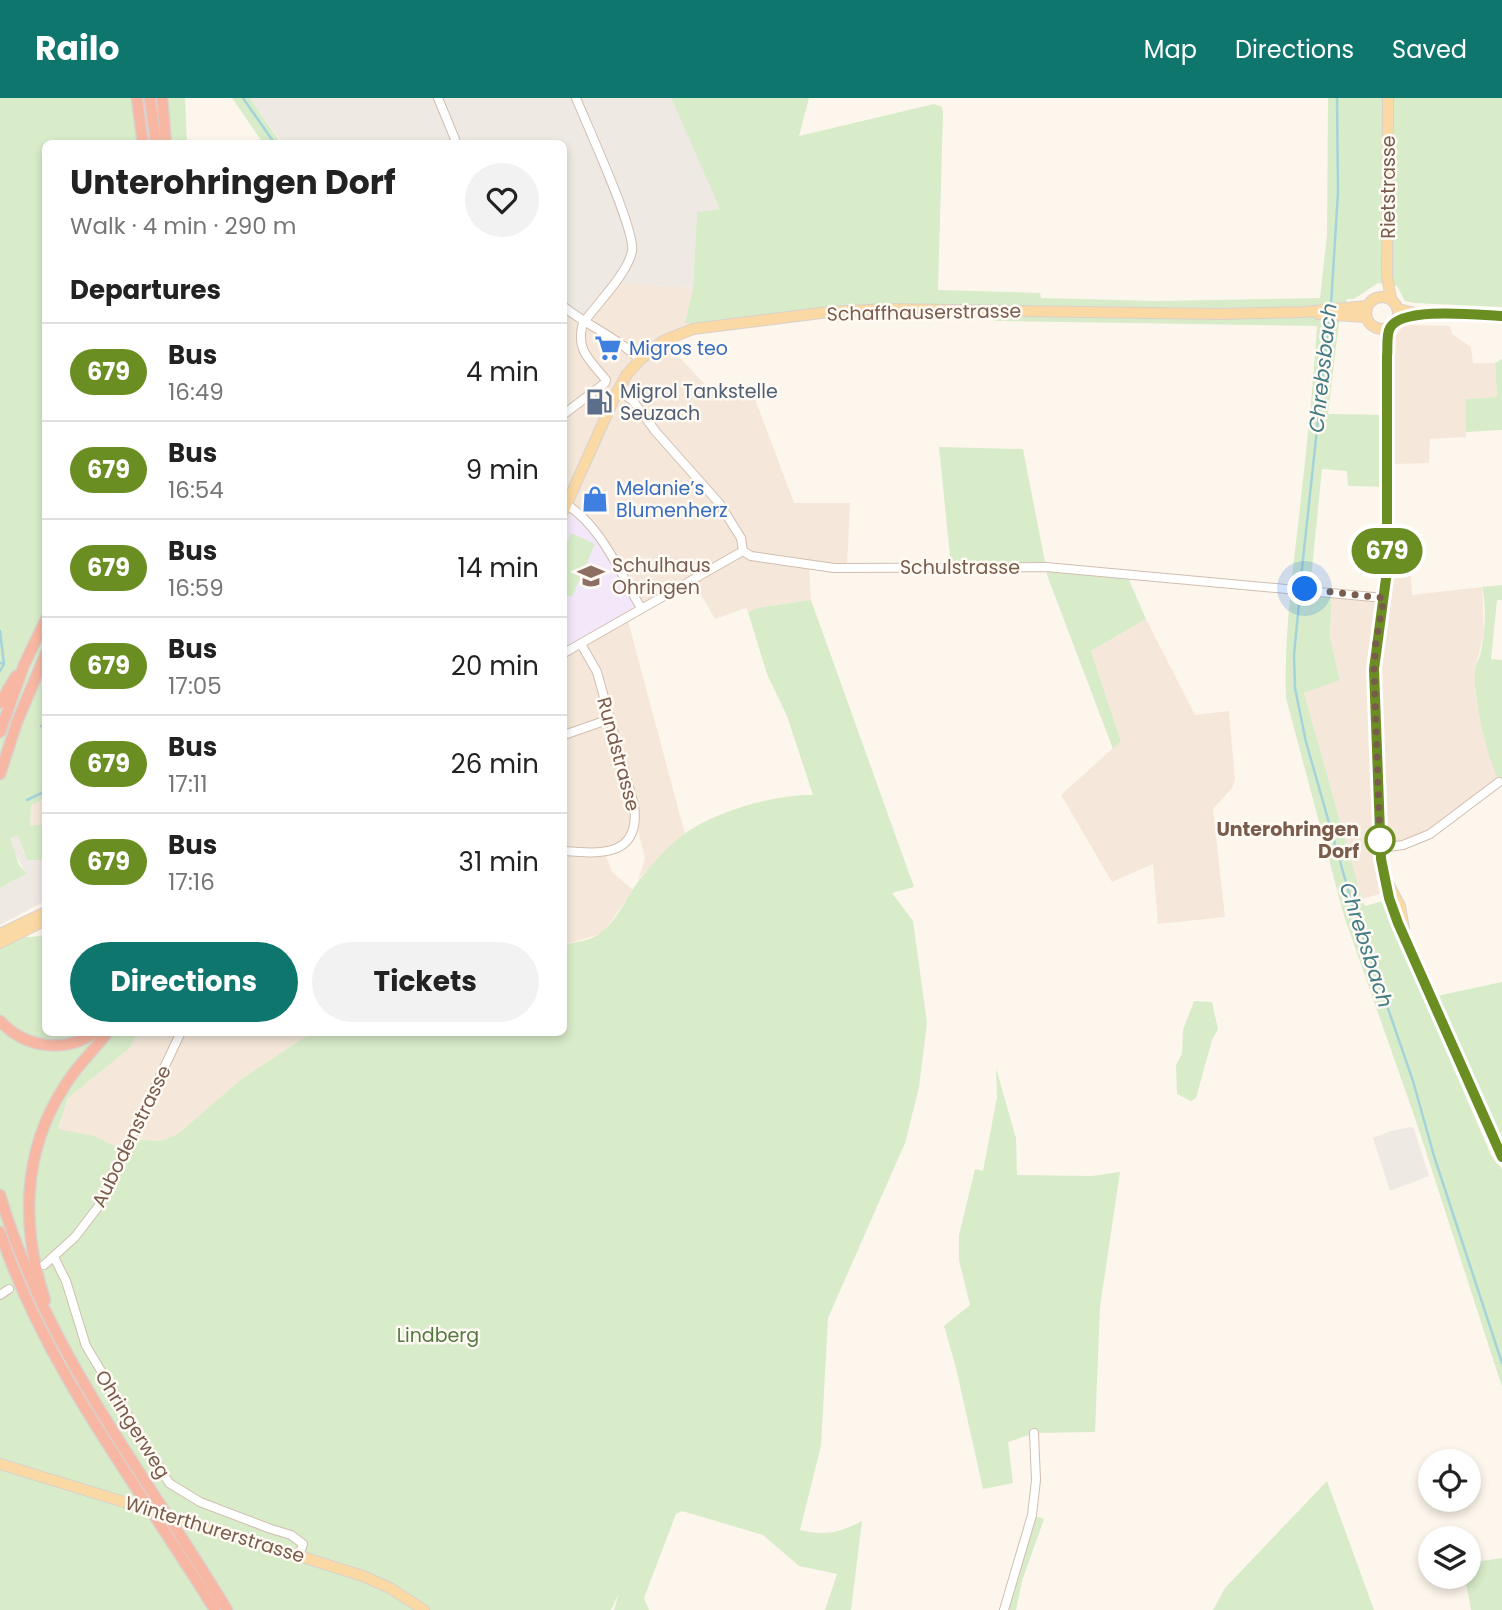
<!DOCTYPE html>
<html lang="en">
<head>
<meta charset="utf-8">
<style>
  :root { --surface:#fff; --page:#f2f2f2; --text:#222; --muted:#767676; --line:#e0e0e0; --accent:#0f766e }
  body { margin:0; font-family:Poppins,sans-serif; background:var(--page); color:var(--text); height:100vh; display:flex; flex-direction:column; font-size:26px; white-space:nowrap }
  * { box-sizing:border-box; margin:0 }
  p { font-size:23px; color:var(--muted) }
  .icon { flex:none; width:38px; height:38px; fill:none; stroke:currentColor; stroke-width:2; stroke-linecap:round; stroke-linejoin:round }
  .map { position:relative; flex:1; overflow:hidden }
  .drawer { position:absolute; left:42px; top:42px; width:525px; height:896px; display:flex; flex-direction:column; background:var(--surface); border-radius:10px; box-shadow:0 4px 10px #0003 }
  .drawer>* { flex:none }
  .badge { padding:0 14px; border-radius:23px; font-size:24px; line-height:46px }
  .buttons { position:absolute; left:1418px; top:1351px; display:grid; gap:14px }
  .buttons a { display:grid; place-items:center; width:63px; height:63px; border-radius:50%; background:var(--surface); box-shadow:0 4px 10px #0003; font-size:35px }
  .you { position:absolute; width:35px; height:35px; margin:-18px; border:5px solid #fff; border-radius:50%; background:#1a73e8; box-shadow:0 0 0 10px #1a73e833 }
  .map>.badge { position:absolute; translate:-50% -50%; box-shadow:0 0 0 4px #fff }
  h2 { padding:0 28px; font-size:26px; line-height:63px }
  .round { display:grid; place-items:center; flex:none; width:74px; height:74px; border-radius:37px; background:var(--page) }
  .headline { display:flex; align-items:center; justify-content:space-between; height:119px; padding:0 28px }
  h1 { font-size:33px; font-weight:700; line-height:52px }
  .cta { display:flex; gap:14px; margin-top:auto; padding:14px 28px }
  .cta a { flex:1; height:80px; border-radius:42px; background:var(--accent); color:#fff; font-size:28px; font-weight:700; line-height:80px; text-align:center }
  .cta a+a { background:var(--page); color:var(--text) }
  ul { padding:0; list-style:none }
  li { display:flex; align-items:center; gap:21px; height:98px; padding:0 28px; border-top:2px solid var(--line) }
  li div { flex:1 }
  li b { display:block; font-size:26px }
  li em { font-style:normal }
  li .badge { min-width:77px; font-weight:700; text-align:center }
  header { display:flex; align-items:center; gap:42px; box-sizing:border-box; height:98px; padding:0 35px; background:var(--accent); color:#fff }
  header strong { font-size:33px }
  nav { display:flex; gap:38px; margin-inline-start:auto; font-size:24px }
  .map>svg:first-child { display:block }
  .residential { fill:#f5e8da }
  .industrial { fill:#efe9e4 }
  .education { fill:#f3e8fa }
  .green { fill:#d8ecc9 }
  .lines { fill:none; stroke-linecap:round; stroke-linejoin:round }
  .stream { stroke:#a5d3da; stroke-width:2.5 }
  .minor-casing { stroke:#d1beb0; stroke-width:10 }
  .major-casing { stroke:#dad1cd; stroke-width:12 }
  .highway-casing { stroke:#dad1cd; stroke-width:13 }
  .minor { stroke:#fff; stroke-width:8 }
  .major { stroke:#fbd9a5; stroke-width:10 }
  .highway { stroke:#f7b7a3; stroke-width:10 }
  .major-bridge-casing { stroke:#dad1cd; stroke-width:12; stroke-linecap:butt }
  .major-bridge { stroke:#fbd9a5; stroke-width:10 }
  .line-casing { stroke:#fff; stroke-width:16 }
  .line { stroke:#6b8e23; stroke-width:10 }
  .walk { stroke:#7a5c4d; stroke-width:7; stroke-dasharray:0 12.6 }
  .stop-dot { fill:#fff; stroke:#6b8e23; stroke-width:3.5 }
  .labels { text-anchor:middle; stroke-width:5; stroke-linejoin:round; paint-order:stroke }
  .street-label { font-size:19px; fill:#7a5c4d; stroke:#fffaf3 }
  .shop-label { font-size:19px; fill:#366cbe; stroke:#fffaf3; text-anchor:start }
  .service-label { font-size:19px; fill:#4e5e75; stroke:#fffaf3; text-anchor:start }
  .education-label { font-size:19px; fill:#785e54; stroke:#fffaf3; text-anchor:start }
  .stop-label { font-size:19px; font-weight:bold; fill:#7a5c4d; stroke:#fffaf3; text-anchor:end }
  .park-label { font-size:19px; fill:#537a41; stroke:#fffaf3 }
  .water-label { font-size:21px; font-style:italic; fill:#437c86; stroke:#fffaf3 }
</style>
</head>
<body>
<header>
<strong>Railo</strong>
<nav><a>Map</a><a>Directions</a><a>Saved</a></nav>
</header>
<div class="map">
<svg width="1502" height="1512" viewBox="0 0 1502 1512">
  <rect width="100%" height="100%" fill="#fdf6ec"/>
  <path class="residential" d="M614,184L693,190L685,225L708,228L664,243L720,302L731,299L755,301L794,405H850L847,469L809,467L811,502L762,509L748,514L746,510L715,521L692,481L627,519L685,736L677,742L638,782L645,760L636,724L629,738L605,755L612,774L633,792L607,829L600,836L564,847V209Z
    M1410,227L1450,228L1452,236L1471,249L1473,265H1495L1497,299L1466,301V339L1430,341L1429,365L1394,366V250L1395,239L1402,229Z
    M1387,473H1411L1412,497L1482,489L1484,534L1475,572V594L1481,624L1499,684L1430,736L1380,750L1387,794L1362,801L1304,595L1340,581L1330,539L1332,494L1384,500Z
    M1146,521L1195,617L1229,613L1235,682L1232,690L1213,711L1225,819L1158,826L1153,766L1112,784L1061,697L1121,643L1091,553Z
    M45,700V726L30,729L31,707Z
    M137,935H311L240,982L178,1036L160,1043L131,1041L125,1054L58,1032L68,1000L130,950Z"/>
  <path class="industrial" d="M250,0H671L721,112L697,115L693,190L614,184L583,225L564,209V46L282,45Z
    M18,738L24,756L45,762V803L0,827V790L26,775L12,751L9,740Z
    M1411,1029L1414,1031L1429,1078L1390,1093L1373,1040L1391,1033Z"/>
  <path class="education" d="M573,416L579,420L602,448L636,508L564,550V431L570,418Z"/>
  <path class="green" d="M0,0H185L187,45L46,46V700L31,707L30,728L45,726V762H27L18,738L10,740L19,767L27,775L0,790Z
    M232,0H250L281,45H263Z
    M671,0H809L799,38L934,6L942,9L943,16L938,192L1040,195L1041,200L1156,203L1320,200L1327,137L1328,0H1502V209L1414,205L1405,203L1397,188L1378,185L1354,201H1347L1339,224L1328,316L1387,317V389L1348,388L1347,373L1322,371L1310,491L1332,494L1330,539L1340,582L1304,595L1362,801L1365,808L1387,802L1424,892V902L1491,1057L1502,1071V1289L1416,1023L1344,818L1286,600C1284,539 1292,479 1299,419C1306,356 1313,292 1317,228L994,223L991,212L913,210L708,228L685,225L693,190L697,114L720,111Z
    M1502,261V332L1466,334V301L1497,299L1495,265Z
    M939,349L1023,351L1046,469L1126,475L1146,521L1091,553L1121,643L1113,651L1047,477L1046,469L951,468Z
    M571,435L595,446L572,499L564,496V453Z
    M1502,487V502H1497L1491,561L1502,562V688C1489,670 1472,595 1475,573C1475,568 1478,563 1480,558C1485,536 1487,511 1482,489Z
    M811,502L914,789L892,795L913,823L927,925L919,989L905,1045L828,1220L821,1348L800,1432C823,1438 840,1435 862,1423L851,1512H825L837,1476L799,1468L763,1437L682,1413L676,1416L644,1500L649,1512H614L619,1495L611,1512H0V829L3,835C18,840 30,840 45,837L46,934L137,935L130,950L68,1000L58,1031L94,1038L125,1053L131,1041L160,1043L178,1036L240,982L311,935L564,934V847C575,844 590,843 599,836C618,823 627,797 641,780C656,761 674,741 695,729C725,711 779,696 813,697L787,618L767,576L748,514L762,509Z
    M1502,884V1060L1432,899Z
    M1194,903L1212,904L1218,931L1212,942L1196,1000L1191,1003L1177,996L1176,967L1182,956L1183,932Z
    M996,970L1016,1040L1017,1077L1092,1078L1120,1074L1100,1209L1095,1334L1035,1335L1008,1344L1013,1385L983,1391L956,1270L944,1228L970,1207L959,1162V1137L975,1071L983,1073L997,999Z
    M1327,1383L1374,1512H1213L1225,1490Z
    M1032,1417L1044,1421L1022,1483L1016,1512H1004Z
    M1502,1460V1512H1471L1465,1479H1468V1465Z"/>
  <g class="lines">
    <path class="stream" d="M243,0L275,46
      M1331,207L1338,94L1337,0
      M1300,489L1329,220
      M1300,495L1294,557L1295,590L1306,644L1353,809L1413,983L1434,1058L1502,1265
      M0,533L4,566
      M0,565L4,566L0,573
      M41,628L46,631
      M27,702L46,693"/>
    <g class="minor-casing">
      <path id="minor" d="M438,0L457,46
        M564,209C588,228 618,240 640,262
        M618,292L633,303L656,334L719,405L741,440L743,453
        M564,316L605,285L606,282C590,262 575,252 583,225C597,206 628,175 632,153C636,133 586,25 576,0
        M566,406C602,429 620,475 641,510
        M564,555L743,453L751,458L834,470L1046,469L1384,500
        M564,637L610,621
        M1380,750L1403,747L1430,736L1499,684
        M564,753C601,756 641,759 634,707L597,574L581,546
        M54,1159L66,1183L86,1248L169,1385L200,1404L271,1431L291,1437L303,1446L299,1457
        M44,1167L75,1139L98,1109L181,934
        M0,1197L9,1191
        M1004,1512L1032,1417L1036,1382L1034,1335"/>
    </g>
    <g class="major-casing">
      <path id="major" d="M1388,0L1387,178L1391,201
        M1366 215a16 16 0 1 1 32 0a16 16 0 1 1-32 0Z
        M1398,211L1419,216L1502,218
        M1318,216L1366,219
        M1390,230L1387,258V473L1376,544L1374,571L1380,750L1387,794L1399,825L1502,1060
        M564,412L616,296L627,276L640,262L663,243L693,231L829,214L887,211L1220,216L1304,214L1367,208
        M1389,787L1400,808L1404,831
        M0,836L46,814
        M0,845L46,822
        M0,1366L134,1407
        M183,1422L363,1478L390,1490L424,1512"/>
    </g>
    <g class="highway-casing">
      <path id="highway" d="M137,0L143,46
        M150,0L156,46
        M162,0L166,46
        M0,605L16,578
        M0,634L24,567L46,521
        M0,676L17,624L46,555
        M0,923C25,950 65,956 96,934
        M0,1097C47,1256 144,1373 227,1512
        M0,1134C47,1274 139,1388 215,1512
        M45,1202C21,1130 22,1054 64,989C76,969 93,953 108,934"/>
    </g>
    <use href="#minor" class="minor"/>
    <use href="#major" class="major"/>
    <use href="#highway" class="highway"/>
    <g class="major-bridge-casing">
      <path id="major-bridge" d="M134,1407L183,1422"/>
    </g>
    <use href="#major-bridge" class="major-bridge"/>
  </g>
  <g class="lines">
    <g class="line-casing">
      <path id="line" d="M1502,218C1479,217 1401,208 1390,230C1386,237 1388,250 1387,258V473L1374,571L1381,761L1389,800L1398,825L1502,1059"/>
    </g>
    <use href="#line" class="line"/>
    <path class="walk" d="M1305,491L1384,500L1376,544L1374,571L1380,744V742"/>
  </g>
  <defs>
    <g id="supermarket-bare" transform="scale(2.1)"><path d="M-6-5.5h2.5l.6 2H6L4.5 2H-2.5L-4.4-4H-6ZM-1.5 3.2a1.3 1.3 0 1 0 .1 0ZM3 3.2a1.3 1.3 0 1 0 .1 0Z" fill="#3f7fe0" stroke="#fffaf3" stroke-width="2.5" paint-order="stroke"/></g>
    <g id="fuel-bare" transform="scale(2.1)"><path d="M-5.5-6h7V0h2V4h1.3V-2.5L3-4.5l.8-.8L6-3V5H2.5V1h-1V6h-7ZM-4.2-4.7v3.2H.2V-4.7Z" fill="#5c6f8a" stroke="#fffaf3" stroke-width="2.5" paint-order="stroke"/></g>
    <g id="shop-bare" transform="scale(2.1)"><path d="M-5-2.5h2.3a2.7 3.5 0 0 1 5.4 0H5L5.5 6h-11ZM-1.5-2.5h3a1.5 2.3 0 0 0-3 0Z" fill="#3f7fe0" stroke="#fffaf3" stroke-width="2.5" paint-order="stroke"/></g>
    <g id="school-bare" transform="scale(2.1)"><path d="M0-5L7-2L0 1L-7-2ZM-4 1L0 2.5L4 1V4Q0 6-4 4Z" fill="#8d6e63" stroke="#fffaf3" stroke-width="2.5" paint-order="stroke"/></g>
  </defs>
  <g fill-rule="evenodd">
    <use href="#supermarket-bare" x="608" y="250"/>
    <use href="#fuel-bare" x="599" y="304"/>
    <use href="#shop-bare" x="595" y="401"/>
    <use href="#school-bare" x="591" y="478"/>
  </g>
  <circle class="stop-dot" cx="1380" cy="742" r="14"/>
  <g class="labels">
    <g class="street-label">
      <text transform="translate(1388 89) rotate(-90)" y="7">Rietstrasse</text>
      <text transform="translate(924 214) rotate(-1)" y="7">Schaffhauserstrasse</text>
      <text x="960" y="476">Schulstrasse</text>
      <text transform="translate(619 656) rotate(75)" y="7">Rundstrasse</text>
      <text transform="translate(131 1038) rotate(-64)" y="7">Aubodenstrasse</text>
      <text transform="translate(133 1326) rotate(58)" y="7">Ohringerweg</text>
      <text transform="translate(215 1431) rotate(17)" y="7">Winterthurerstrasse</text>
    </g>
    <g class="shop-label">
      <text x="629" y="257">Migros teo</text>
      <text x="616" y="397">Melanie’s<tspan x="616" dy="22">Blumenherz</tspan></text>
    </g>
    <g class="service-label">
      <text x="620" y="300">Migrol Tankstelle<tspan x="620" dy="22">Seuzach</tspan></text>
    </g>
    <g class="education-label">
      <text x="612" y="474">Schulhaus<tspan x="612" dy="22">Ohringen</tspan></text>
    </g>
    <g class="stop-label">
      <text x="1359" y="738">Unterohringen<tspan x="1359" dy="22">Dorf</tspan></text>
    </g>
    <g class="park-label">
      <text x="438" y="1244">Lindberg</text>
    </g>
    <g class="water-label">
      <text transform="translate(1323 270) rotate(-84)" y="7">Chrebsbach</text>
      <text transform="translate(1366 847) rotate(72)" y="7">Chrebsbach</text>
    </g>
  </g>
</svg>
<div class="buttons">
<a><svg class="icon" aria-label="locate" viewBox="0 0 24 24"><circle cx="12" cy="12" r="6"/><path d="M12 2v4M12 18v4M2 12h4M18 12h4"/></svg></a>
<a><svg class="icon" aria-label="layers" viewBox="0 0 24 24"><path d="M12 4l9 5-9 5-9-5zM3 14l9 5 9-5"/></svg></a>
</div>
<div class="you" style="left:1305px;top:491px"></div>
<b class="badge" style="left:1387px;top:453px;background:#6b8e23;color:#fff">679</b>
<section class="drawer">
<div class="headline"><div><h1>Unterohringen Dorf</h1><p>Walk · 4 min · 290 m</p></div><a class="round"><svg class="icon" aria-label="heart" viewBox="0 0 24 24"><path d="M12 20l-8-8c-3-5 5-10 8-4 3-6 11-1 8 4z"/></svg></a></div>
<h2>Departures</h2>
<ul>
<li><span class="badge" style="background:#6b8e23;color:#fff">679</span><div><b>Bus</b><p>16:49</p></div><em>4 min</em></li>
<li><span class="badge" style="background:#6b8e23;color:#fff">679</span><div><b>Bus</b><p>16:54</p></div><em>9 min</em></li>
<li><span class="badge" style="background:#6b8e23;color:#fff">679</span><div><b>Bus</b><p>16:59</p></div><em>14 min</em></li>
<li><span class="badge" style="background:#6b8e23;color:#fff">679</span><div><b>Bus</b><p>17:05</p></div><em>20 min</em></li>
<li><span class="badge" style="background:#6b8e23;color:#fff">679</span><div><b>Bus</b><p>17:11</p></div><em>26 min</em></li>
<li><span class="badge" style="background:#6b8e23;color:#fff">679</span><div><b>Bus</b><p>17:16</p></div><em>31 min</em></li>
</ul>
<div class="cta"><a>Directions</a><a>Tickets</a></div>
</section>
</div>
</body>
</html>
